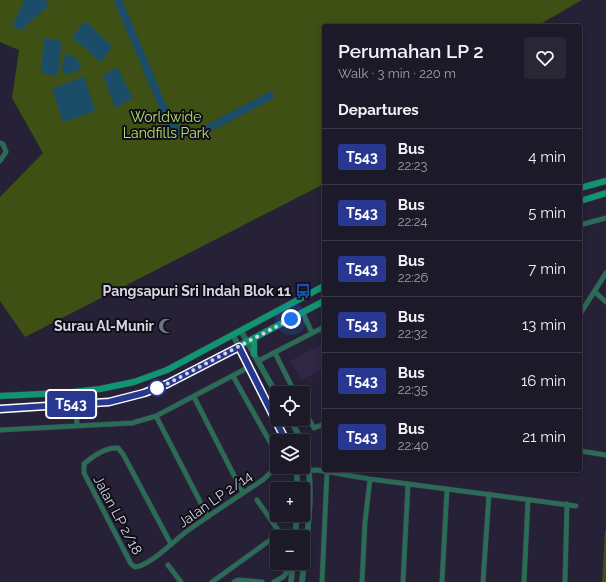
<!DOCTYPE html>
<html lang="en">
<head>
<meta charset="utf-8">
<style>
  :root { --surface:#1c1929; --page:#292635; --text:#f1f3f6; --muted:#a0a0a8; --line:#3a3846 }
  body { margin:0; font-family:Raleway,sans-serif; background:var(--page); color:var(--text); height:100vh; display:flex; flex-direction:column; font-size:15px; white-space:nowrap }
  * { box-sizing:border-box; margin:0 }
  p { font-size:13px; color:var(--muted) }
  .icon { flex:none; width:22px; height:22px; fill:none; stroke:currentColor; stroke-width:2; stroke-linecap:round; stroke-linejoin:round }
  .map { position:relative; flex:1; overflow:hidden }
  .details { position:absolute; left:322px; top:24px; width:260px; height:448px; display:flex; flex-direction:column; background:var(--surface); border-radius:4px; box-shadow:0 2px 10px #0003,0 0 0 1px var(--line) }
  .details>* { flex:none }
  .badge { padding:0 8px; border-radius:3px; font-size:14px; line-height:26px }
  .buttons { position:absolute; left:270px; top:386px; display:grid; gap:8px }
  .buttons a { display:grid; place-items:center; width:40px; height:40px; border-radius:4px; background:var(--surface); box-shadow:0 2px 10px #0003,0 0 0 1px var(--line); font-size:20px }
  .you { position:absolute; width:20px; height:20px; margin:-10px; border:3px solid #fff; border-radius:50%; background:#1a73e8; box-shadow:0 0 0 6px #1a73e833 }
  .map>.badge { position:absolute; translate:-50% -50%; box-shadow:0 0 0 2px #fff }
  h2 { padding:0 16px; font-size:15px; line-height:36px }
  .round { display:grid; place-items:center; flex:none; width:42px; height:42px; border-radius:4px; background:var(--page) }
  .head { display:flex; align-items:center; justify-content:space-between; height:68px; padding:0 16px }
  h1 { font-size:19px; font-weight:600; line-height:30px }
  ul { padding:0; list-style:none }
  li { display:flex; align-items:center; gap:12px; height:56px; padding:0 16px; border-top:1px solid var(--line) }
  li div { flex:1 }
  li b { display:block; font-size:15px }
  li em { font-style:normal }
  li .badge { min-width:44px; font-weight:700; text-align:center }
  .map>svg:first-child { display:block }
  .built { fill:#2f2844 }
  .green { fill:#3f5014 }
  .water { fill:#1c4d68 }
  .lines { fill:none; stroke-linecap:round; stroke-linejoin:round }
  .river { stroke:#1c4d68; stroke-width:8 }
  .minor-casing { stroke:#423d52; stroke-width:5.5 }
  .tertiary-casing { stroke:#423d52; stroke-width:6 }
  .secondary-casing { stroke:#423d52; stroke-width:7 }
  .minor { stroke:#296d56; stroke-width:4.5 }
  .tertiary { stroke:#296d56; stroke-width:5.5 }
  .secondary { stroke:#0f9671; stroke-width:6 }
  .line-casing { stroke:#fff; stroke-width:9 }
  .line { stroke:#283890; stroke-width:6 }
  .walk { stroke:#d6d3e2; stroke-width:4; stroke-dasharray:0 7.2 }
  .stop-dot { fill:#fff; stroke:#283890; stroke-width:2 }
  .labels { text-anchor:middle; stroke-width:4; stroke-linejoin:round; paint-order:stroke }
  .park-label { font-size:14px; fill:#bbe070; stroke:#0f0d16 }
  .poi-label { font-size:14px; font-weight:bold; fill:#d6d3e2; stroke:#0f0d16; text-anchor:end }
  .street-label { font-size:14px; fill:#d6d3e2; stroke:#0f0d16 }
</style>
</head>
<body>
<div class="map">
<svg width="606" height="582" viewBox="0 0 606 582">
  <rect width="100%" height="100%" fill="#262137"/>
  <path class="built" d="M324,343V368L301,380L290,361Z"/>
  <path class="green" d="M0,0H582L537,26H324V184L25,337L0,301V197L43,153L12,98L19,50L0,42Z
    M605,530H606V582H602Z"/>
  <path class="water" d="M24,0H45L49,5L22,30L14,28L13,25Z
    M85,21L113,47L100,62L72,37Z
    M44,38L62,41L58,76L41,73Z
    M66,54C73,54 81,61 81,68L76,72L65,74L63,72L62,63Z
    M117,67L133,98L115,108L103,75Z
    M84,76L95,109L93,112L63,122L52,89Z"/>
  <g class="lines">
    <path class="river" d="M118,0L168,119C175,131 186,137 199,133L270,96"/>
    <g class="minor-casing">
      <path id="minor" d="M0,143L3,144L6,152L0,161
        M580,225L606,218
        M595,292L606,302
        M303,313L312,333
        M580,314L606,273
        M275,353L295,393
        M258,361L324,327
        M194,397L243,493
        M76,404L77,425
        M303,408L314,428L324,424
        M156,416L208,517
        M0,430L132,423L156,416L249,367
        M580,451L606,455
        M296,471L317,470L370,479L576,506
        M171,544L123,454L118,448C106,447 93,456 84,464V473L128,558L131,564L135,567C152,565 175,539 190,529C214,512 239,496 264,479C273,471 278,464 275,451L233,376
        M168,565L181,582
        M212,582L280,533L257,500
        M234,582L238,580L262,582
        M274,582L283,577L292,566
        M322,582L327,472
        M362,582L365,522L370,479
        M403,582L408,484
        M442,582L447,489
        M483,582L489,494
        M524,582L528,500
        M565,582L567,504"/>
    </g>
    <g class="tertiary-casing">
      <path id="tertiary" d="M241,331L277,395
        M233,335L286,441
        M290,419L302,441
        M296,467L298,489
        M295,537L297,515
        M291,582L293,563
        M302,582C306,538 317,486 303,443"/>
    </g>
    <g class="secondary-casing">
      <path id="secondary" d="M580,188L606,181
        M580,201L606,193
        M254,354V339
        M0,396L63,393L100,389L134,382L167,370L324,286
        M0,409L109,402L144,393L167,384L324,301"/>
    </g>
    <use href="#minor" class="minor"/>
    <use href="#tertiary" class="tertiary"/>
    <use href="#secondary" class="secondary"/>
  </g>
  <g class="lines">
    <g class="line-casing">
      <path id="line" d="M0,409L109,402L144,393L167,384L239,347L286,441"/>
    </g>
    <use href="#line" class="line"/>
    <path class="walk" d="M157,388L156,389L167,384L291,319"/>
  </g>
  <defs>
    <g id="bus-bare" transform="scale(1.2)"><path d="M-5-6H5V4H4V6H2V4H-2V6H-4V4H-5ZM-3.5-4V0h7V-4ZM-3.5 1.2v1.5H-2V1.2ZM2 1.2v1.5H3.5V1.2Z" fill="#1a4fb4" stroke="#0f0d16" stroke-width="2.5" paint-order="stroke"/></g>
    <g id="mosque-bare" transform="scale(1.2)"><path d="M3.5-4.9A6 6 0 1 0 3.5 4.9A5 5 0 1 1 3.5-4.9Z" fill="#6b7280" stroke="#0f0d16" stroke-width="2.5" paint-order="stroke"/></g>
  </defs>
  <g fill-rule="evenodd">
    <use href="#bus-bare" x="303" y="291"/>
    <use href="#mosque-bare" x="166" y="326"/>
  </g>
  <circle class="stop-dot" cx="157" cy="388" r="8"/>
  <g class="labels">
    <g class="park-label">
      <text x="166" y="122">Worldwide<tspan x="166" dy="16">Landfills Park</tspan></text>
    </g>
    <g class="poi-label">
      <text x="291" y="296">Pangsapuri Sri Indah Blok 11</text>
      <text x="154" y="331">Surau Al-Munir</text>
    </g>
    <g class="street-label">
      <text transform="translate(215 499) rotate(-35)" y="5">Jalan LP 2/14</text>
      <text transform="translate(118 515) rotate(62)" y="5">Jalan LP 2/18</text>
    </g>
  </g>
</svg>
<div class="buttons">
<a><svg class="icon" aria-label="locate" viewBox="0 0 24 24"><circle cx="12" cy="12" r="6"/><path d="M12 2v4M12 18v4M2 12h4M18 12h4"/></svg></a>
<a><svg class="icon" aria-label="layers" viewBox="0 0 24 24"><path d="M12 4l9 5-9 5-9-5zM3 14l9 5 9-5"/></svg></a>
<a>+</a>
<a>−</a>
</div>
<div class="you" style="left:291px;top:319px"></div>
<b class="badge" style="left:71px;top:404px;background:#283890;color:#fff">T543</b>
<section class="details">
<div class="head"><div><h1>Perumahan LP 2</h1><p>Walk · 3 min · 220 m</p></div><a class="round"><svg class="icon" aria-label="heart" viewBox="0 0 24 24"><path d="M12 20l-8-8c-3-5 5-10 8-4 3-6 11-1 8 4z"/></svg></a></div>
<h2>Departures</h2>
<ul>
<li><span class="badge" style="background:#283890;color:#fff">T543</span><div><b>Bus</b><p>22:23</p></div><em>4 min</em></li>
<li><span class="badge" style="background:#283890;color:#fff">T543</span><div><b>Bus</b><p>22:24</p></div><em>5 min</em></li>
<li><span class="badge" style="background:#283890;color:#fff">T543</span><div><b>Bus</b><p>22:26</p></div><em>7 min</em></li>
<li><span class="badge" style="background:#283890;color:#fff">T543</span><div><b>Bus</b><p>22:32</p></div><em>13 min</em></li>
<li><span class="badge" style="background:#283890;color:#fff">T543</span><div><b>Bus</b><p>22:35</p></div><em>16 min</em></li>
<li><span class="badge" style="background:#283890;color:#fff">T543</span><div><b>Bus</b><p>22:40</p></div><em>21 min</em></li>
</ul>
</section>
</div>
</body>
</html>
